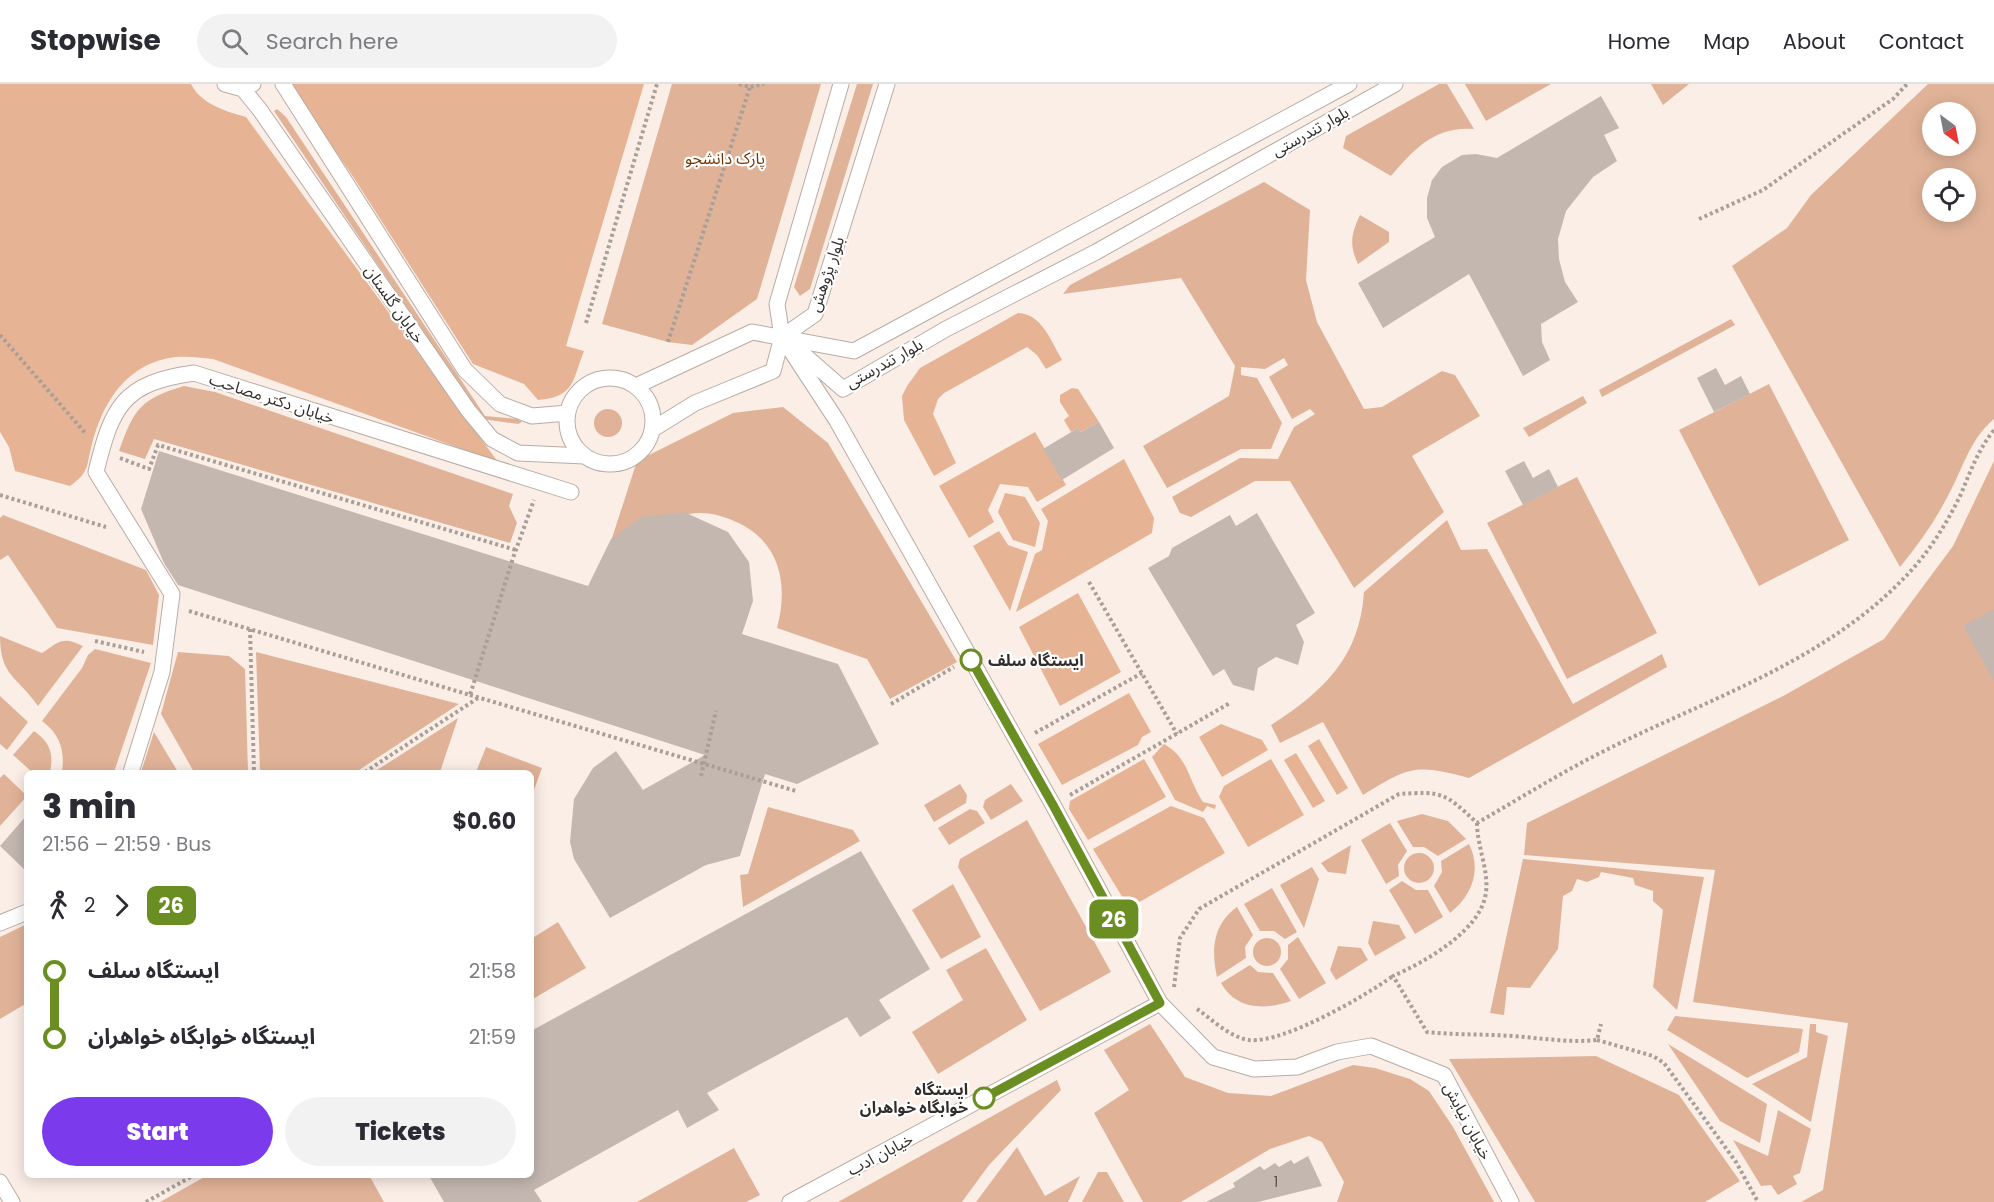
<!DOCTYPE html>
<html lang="en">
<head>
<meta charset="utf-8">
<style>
  :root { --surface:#fff; --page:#f2f2f3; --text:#2b2b33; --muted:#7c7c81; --line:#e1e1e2; --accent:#7c3aed }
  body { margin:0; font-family:Poppins,"Noto Sans Arabic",sans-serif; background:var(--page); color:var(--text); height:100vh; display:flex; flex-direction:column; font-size:22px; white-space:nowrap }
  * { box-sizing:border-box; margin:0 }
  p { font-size:20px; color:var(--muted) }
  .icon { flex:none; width:33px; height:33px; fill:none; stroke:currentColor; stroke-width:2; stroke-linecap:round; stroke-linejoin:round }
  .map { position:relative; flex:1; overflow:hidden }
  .side { position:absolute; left:24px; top:686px; width:510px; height:408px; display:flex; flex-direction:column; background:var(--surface); border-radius:9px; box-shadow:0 3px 15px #0003 }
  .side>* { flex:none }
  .badge { padding:0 12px; border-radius:9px; font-size:21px; line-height:39px }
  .needle { width:39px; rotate:148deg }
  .tools { position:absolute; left:1922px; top:18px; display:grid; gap:12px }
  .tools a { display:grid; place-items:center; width:54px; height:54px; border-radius:50%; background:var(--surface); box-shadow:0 3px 15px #0003; font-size:30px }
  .map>.badge { position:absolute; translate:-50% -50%; box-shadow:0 0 0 3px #fff }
  .legs { display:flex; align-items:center; gap:9px; height:66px; padding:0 18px; font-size:20px }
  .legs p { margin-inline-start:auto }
  .summary { display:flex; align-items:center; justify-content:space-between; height:102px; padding:0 18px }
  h1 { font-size:33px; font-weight:800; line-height:45px }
  .action { display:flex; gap:12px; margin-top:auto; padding:12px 18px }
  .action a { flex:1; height:69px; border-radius:36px; background:var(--accent); color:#fff; font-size:24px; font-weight:800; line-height:69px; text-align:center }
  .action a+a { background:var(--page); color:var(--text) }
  ul { padding:0 18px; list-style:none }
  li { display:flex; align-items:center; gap:21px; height:66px; font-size:22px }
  li i { display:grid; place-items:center; width:9px; height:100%; margin:0 8px; background:currentColor }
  li i::after { content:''; width:15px; height:15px; margin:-8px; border:4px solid; border-radius:50%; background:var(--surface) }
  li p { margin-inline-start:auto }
  li:first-child i { background:linear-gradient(#0000 50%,currentColor 0) }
  li:last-child i { background:linear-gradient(currentColor 50%,#0000 0) }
  header { display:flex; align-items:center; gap:36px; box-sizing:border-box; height:84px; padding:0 30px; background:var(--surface); border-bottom:2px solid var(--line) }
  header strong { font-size:28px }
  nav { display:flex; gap:33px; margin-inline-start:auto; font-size:21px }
  .search { width:420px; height:54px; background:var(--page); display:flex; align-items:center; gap:15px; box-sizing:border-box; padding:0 21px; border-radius:33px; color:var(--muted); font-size:22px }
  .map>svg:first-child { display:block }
  .green { fill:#e0b398; fill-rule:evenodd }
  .forest { fill:#e6b394 }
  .building { fill:#c3b7b0 }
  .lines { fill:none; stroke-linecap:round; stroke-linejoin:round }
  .lane-casing { stroke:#b8aca5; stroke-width:17 }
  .path { stroke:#a99f99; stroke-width:4; stroke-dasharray:3 3; stroke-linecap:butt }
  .lane { stroke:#fff; stroke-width:15 }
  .path-bridge { stroke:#a99f99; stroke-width:4; stroke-dasharray:3 3; stroke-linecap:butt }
  .line-1-casing { stroke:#fff; stroke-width:14 }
  .line-1 { stroke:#6b8e23; stroke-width:9 }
  .stop-1-dot { fill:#fff; stroke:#6b8e23; stroke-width:3 }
  .labels { text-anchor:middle; stroke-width:4.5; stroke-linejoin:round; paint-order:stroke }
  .number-label { font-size:14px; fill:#56504c }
  .street-label { font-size:16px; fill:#322d2a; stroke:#fff }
  .park-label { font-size:16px; fill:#733603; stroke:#fff }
  .stop-label { font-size:16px; font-weight:bold; fill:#322d2a; stroke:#fff; text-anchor:start }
</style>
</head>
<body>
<header>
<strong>Stopwise</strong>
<div class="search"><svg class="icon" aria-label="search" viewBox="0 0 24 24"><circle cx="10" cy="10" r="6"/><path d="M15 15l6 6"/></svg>Search here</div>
<nav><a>Home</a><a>Map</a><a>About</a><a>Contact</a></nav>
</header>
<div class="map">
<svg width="1994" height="1118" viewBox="0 0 1994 1118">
  <rect width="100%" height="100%" fill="#fbeee6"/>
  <path class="green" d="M672,0H821L757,215L692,261L668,258L602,240Z
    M857,0H873L810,205L800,212L794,203Z
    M1439,0H1447L1474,45C1435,42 1414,65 1391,92L1343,64L1346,52Z
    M1465,0H1551L1486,37Z
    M1651,0H1689L1663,21Z
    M1928,0H1994V335C1971,354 1964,381 1951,406C1937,434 1920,459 1900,483L1732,182L1787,144L1811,111ZM1932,28H1965V62H1932ZM1932,94H1965V128H1932Z
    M277,25L286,33L485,332L518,335L522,338L518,340L482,335L274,27Z
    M1264,98L1310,126L1306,196L1317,238L1364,325L1382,323L1442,287L1455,291L1480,332L1412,372L1444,428L1354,504L1290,397H1255L1191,433L1180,429L1172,413L1240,374L1278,375L1294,343L1315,330L1310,325L1292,335L1269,293L1288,281L1284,274L1265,285L1241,283V291L1257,294L1282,339L1271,365H1241L1167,404L1143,362L1229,312L1235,282L1181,194L1063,210L1070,201Z
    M1360,131L1389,148V158L1358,180C1349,161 1351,150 1360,131Z
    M1731,235L1735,241L1602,313L1599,306Z
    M1769,300L1849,456L1759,502L1679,346Z
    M184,302L215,308L513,410L509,422L517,439L510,459L154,355L145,375L119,367C134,325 140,315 184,302Z
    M1583,312L1587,319L1529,353L1523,344Z
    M783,323L828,359L957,578L890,615L867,575L777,544C789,500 780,456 734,437C720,431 705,427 689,430C677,433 617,478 601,488L637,377L733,329Z
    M594 339a14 14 0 1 1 28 0a14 14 0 1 1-28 0Z
    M1994,377V1118H1801L1823,1106L1848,939L1693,918L1715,786L1524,771L1527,739L1785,611L1884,555L1953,462Z
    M1577,393L1657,549L1567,595L1487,439Z
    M3,431L146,486L159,511L153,561L57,544L8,471L0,476V434Z
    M1447,436L1461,466L1487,465L1573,620L1662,570L1667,583L1469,694C1416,680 1410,682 1363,711L1323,638L1280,659L1271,641C1323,608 1360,573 1364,508Z
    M0,552L42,569C60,557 62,552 83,562L38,622C17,592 0,592 0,552Z
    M95,565L151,579L114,688H62C65,667 60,650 42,637L82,584L88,571Z
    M178,568L229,572L245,585L248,688H194L161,630Z
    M256,568L459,620L356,688H260Z
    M0,612L28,638L7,666L0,660Z
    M458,634L440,688H374Z
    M34,647C50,658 54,670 50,688H32L13,671Z
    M154,648L178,688H141Z
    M486,663L542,684L531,714V688H476Z
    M4,690L27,712L0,742V694Z
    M960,700L967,711L966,719L934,738L924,721Z
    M1011,700L1023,717L991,736L983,723L985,716Z
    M768,723L853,746L860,757L743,823L740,791L748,790Z
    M970,725L977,727L985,739L949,761L938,744Z
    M1422,730L1448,737L1466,755L1438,772L1424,763H1413L1397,737Z
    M1027,736L1111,888L1040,927L958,783L960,775Z
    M1390,739L1407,767L1398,781L1399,792L1386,800L1361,756Z
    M1469,760C1482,786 1472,812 1450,829L1434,802L1442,788L1441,777Z
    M1351,761L1346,790L1328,788L1321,779Z
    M1404 784a15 15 0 1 1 30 0a15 15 0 1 1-30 0Z
    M1523,775L1704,793L1677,926L1653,903L1663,826L1653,817V807L1635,801L1633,794L1601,788L1599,793L1587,798L1577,795L1572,807L1563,812L1558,865L1530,904L1507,903L1504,931L1490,929Z
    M1312,783L1319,795L1304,844L1280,801Z
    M1402,797L1416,806H1428L1443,833L1415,850L1389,806Z
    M953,800L981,853L941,875L912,826Z
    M1272,804L1297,848L1285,855L1274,847H1260L1244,820Z
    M1237,823L1253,851L1245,863L1246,874L1217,893C1211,866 1213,840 1237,823Z
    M1373,837L1399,841L1406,854L1375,872L1368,859Z
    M558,838L586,884L531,916V855Z
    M27,840V919L0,935V853Z
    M1298,853L1326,899L1299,915L1280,885L1288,875V861Z
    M1253 868a14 14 0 1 1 28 0a14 14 0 1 1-28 0Z
    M1338,862L1361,864L1368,876L1336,896L1330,886Z
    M986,864L1027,936L938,990L912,948L963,916L946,886Z
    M1250,881L1258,888L1273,889L1291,917C1265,926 1236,926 1221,899Z
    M1675,932L1803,945L1799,968L1747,994L1667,946Z
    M1150,940L1185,993L1228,1009L1271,1012L1353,981L1375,984L1410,995L1429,1007L1453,1043L1494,1118H1337L1344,1098L1322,1058L1309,1052L1270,1065L1181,1118H1143L1094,1029L1129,1006L1104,966Z
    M1810,940H1816V948L1828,952L1811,1038L1752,1000L1807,973Z
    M1668,960L1767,1020L1760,1059L1720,1037Z
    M1596,972L1679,1011L1740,1097L1705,1118H1535L1449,975Z
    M1057,996L1061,1006L989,1081L962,1118H838Z
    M1778,1026L1811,1045L1800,1089L1793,1092L1797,1100L1778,1111L1771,1101L1761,1102L1733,1056L1768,1072Z
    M1017,1063L1045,1112L1080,1092L1068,1118H976Z
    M734,1064L760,1111L746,1118H637Z
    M1098,1088H1107L1124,1118H1082Z
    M208,1091H369L384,1118H160Z"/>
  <path class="forest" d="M0,0H191C201,20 225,27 246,33L498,378L213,275C201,274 188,272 176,273C128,278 103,317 92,360C86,382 90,388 70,402L15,387L9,363L0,348Z
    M289,0H644L566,262L584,267C572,297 575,313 538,316L524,300L473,280L354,94Z
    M1018,229C1042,230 1051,257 1062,276L1046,285L1037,271L1027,263L944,309L938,315L933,330L956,379L934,392L904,336L902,312L907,302L920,284Z
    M1072,304L1078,305L1099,338L1081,348L1078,344L1071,348L1064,336L1069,332L1060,318V311Z
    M1035,348L1066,401L1037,418L1028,403L1000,400L988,426L994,438L969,454L939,402Z
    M1124,375L1154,434L1152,449L1016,528L1035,470L1042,466L1048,437L1041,425Z
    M1005,409L1025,413L1040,439L1035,463L1013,456L998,428Z
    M999,447L1008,461L1028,468L1010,527L973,462Z
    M1078,509L1121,588L1060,622L1019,543Z
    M1129,609L1151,648L1142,653L1138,661L1062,701L1038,660Z
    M1221,640L1262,656L1268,666L1222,693L1199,653Z
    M1319,655L1348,704L1337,711L1308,662Z
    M1164,660C1189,674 1188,696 1203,718L1216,721L1215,725L1207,722L1203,728L1175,716L1152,673Z
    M1296,669L1325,717L1313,724L1284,676Z
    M1144,675L1166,713L1088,756L1069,725L1070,717Z
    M1271,675L1304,731L1248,763L1219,713L1224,702Z
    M1171,722L1204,734L1225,769L1129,824L1093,765Z"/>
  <path class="building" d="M1601,12L1619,44L1604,51L1617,77L1593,93L1566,127L1558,155L1559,175L1565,198L1578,218L1541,240L1542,258L1550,276L1523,292L1469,190L1383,244L1358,199L1435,153L1427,134V114L1432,96L1442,83L1462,71L1476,70L1497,74Z
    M1716,284L1725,301L1741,292L1750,310L1714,328L1697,294Z
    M1099,338L1114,364L1062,396L1043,365L1078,344L1081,348Z
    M159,367L588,502L611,455L641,433L684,428L728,448L749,478L753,517L742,550L838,580L879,660L797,700L765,690L740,772L706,781L610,834L574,775L570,758L574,715L593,684L616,667L643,706L705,671L178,501L164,479L141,425Z
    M1524,377L1533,394L1549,385L1558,403L1523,421L1505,387Z
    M1257,429L1315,529L1296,541L1304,558L1298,581L1276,573L1258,584L1254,607L1233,601L1224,585L1213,592L1148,484L1169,472L1172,464L1230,431L1236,442Z
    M1994,525V597L1963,542Z
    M27,731V788L0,762Z
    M861,767L930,885L879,916L891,934L860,953L847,933L707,1009L719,1026L687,1044L678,1026L534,1106L542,1118H444L428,1090H531V947Z
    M1308,1072L1322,1102L1258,1118H1206L1235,1103L1233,1099L1260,1082L1264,1086L1275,1079L1279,1083L1291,1076L1294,1080Z"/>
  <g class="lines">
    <g class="lane-casing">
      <path id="lane" d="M225,0L243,5L253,0
        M283,0L465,286L500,320L532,332L568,329
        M243,5L260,26L468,326L492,355L518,369L585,372
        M782,253L837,337L1053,721L1160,919L1213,973L1254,985L1297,983L1337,968L1371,962L1444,991L1511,1118
        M782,253L815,230L887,0
        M796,264L843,305L946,245L1096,168L1395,0
        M567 337a43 43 0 1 1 86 0a43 43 0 1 1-86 0Z
        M636,302L752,248L854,267L1349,0
        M653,345L695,319L773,287L782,253L777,220L841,0
        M131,688L162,588L172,510L96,388C112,322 123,299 194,289L571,408
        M0,839L27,828
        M0,1098L12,1118
        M790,1118L1160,919"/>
    </g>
    <path class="path" d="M739,0L750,3L764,0
      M1699,135L1763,106L1893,15L1907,0
      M586,239L657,0
      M0,251L86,350
      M668,258L750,3
      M120,374L149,385L158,361L516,466
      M0,411L106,443
      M1089,498L1177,650
      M189,527L470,611L513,474L534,416
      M250,545L254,688
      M95,557L144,568
      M470,611L796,707
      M891,620L954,583
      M1035,649L1142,589
      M365,688L478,614
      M1070,711L1230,619
      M1477,739C1477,761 1489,788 1486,808C1482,846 1425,878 1393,892L1427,948C1456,951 1484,950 1512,952C1541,954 1568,959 1597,956L1601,940
      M1174,903L1180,854L1199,825L1399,710C1443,707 1445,709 1477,739C1519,715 1560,689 1604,667C1707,615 1823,579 1905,493C1928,470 1947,439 1961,410C1971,386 1978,366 1994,346
      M1197,925C1213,936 1229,953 1249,956C1283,960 1365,912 1393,892
      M1597,956L1653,972L1664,979L1736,1078L1758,1118
      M146,1118L196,1090"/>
    <use href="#lane" class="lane"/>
    <path class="path-bridge" d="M701,692L716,627"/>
  </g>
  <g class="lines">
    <g class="line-1-casing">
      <path id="line-1" d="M971,576L1053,721L1160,919L984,1014"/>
    </g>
    <use href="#line-1" class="line-1"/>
  </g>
  <g class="stop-1-dot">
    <circle cx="971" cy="576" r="10"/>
    <circle cx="984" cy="1014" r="10"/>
  </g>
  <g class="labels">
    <g class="number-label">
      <text x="1276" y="1103">1</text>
    </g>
    <g class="street-label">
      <text transform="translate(1310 47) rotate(-29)" y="6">بلوار تندرستی</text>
      <text transform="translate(826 190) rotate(-71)" y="6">بلوار پژوهش</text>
      <text transform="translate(395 220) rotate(55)" y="6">خیابان گلستان</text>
      <text transform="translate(884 279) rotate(-29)" y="6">بلوار تندرستی</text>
      <text transform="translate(272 314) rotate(18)" y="6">خیابان دکتر مصاحب</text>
      <text transform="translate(1468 1037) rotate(62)" y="6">خیابان نیایش</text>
      <text transform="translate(880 1070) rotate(-28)" y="6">خیابان ادب</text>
    </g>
    <g class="park-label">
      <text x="725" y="80">پارک دانشجو</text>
    </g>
    <g class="stop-label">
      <text x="988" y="582">ایستگاه سلف</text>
      <text x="968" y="1011" text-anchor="end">ایستگاه<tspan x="968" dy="18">خوابگاه خواهران</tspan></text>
    </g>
  </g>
</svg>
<div class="tools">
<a><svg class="needle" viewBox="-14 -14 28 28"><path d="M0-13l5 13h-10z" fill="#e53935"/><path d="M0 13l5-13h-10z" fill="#7c7c81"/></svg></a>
<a><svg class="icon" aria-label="locate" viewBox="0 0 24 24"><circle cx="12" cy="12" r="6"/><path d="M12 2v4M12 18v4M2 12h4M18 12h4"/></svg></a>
</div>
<b class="badge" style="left:1114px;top:835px;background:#6b8e23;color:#fff">26</b>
<section class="side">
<div class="summary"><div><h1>3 min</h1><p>21:56 – 21:59 · Bus</p></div><b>$0.60</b></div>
<div class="legs"><svg class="icon" aria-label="walk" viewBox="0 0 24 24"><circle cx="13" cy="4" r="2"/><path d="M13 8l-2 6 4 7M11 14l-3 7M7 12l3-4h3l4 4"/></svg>2<svg class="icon" aria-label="forward" viewBox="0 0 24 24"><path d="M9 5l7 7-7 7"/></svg><b class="badge" style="background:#6b8e23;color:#fff">26</b></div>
<ul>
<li><i style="color:#6b8e23"></i><b>ایستگاه سلف</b><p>21:58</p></li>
<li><i style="color:#6b8e23"></i><b>ایستگاه خوابگاه خواهران</b><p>21:59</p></li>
</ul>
<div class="action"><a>Start</a><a>Tickets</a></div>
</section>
</div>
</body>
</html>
